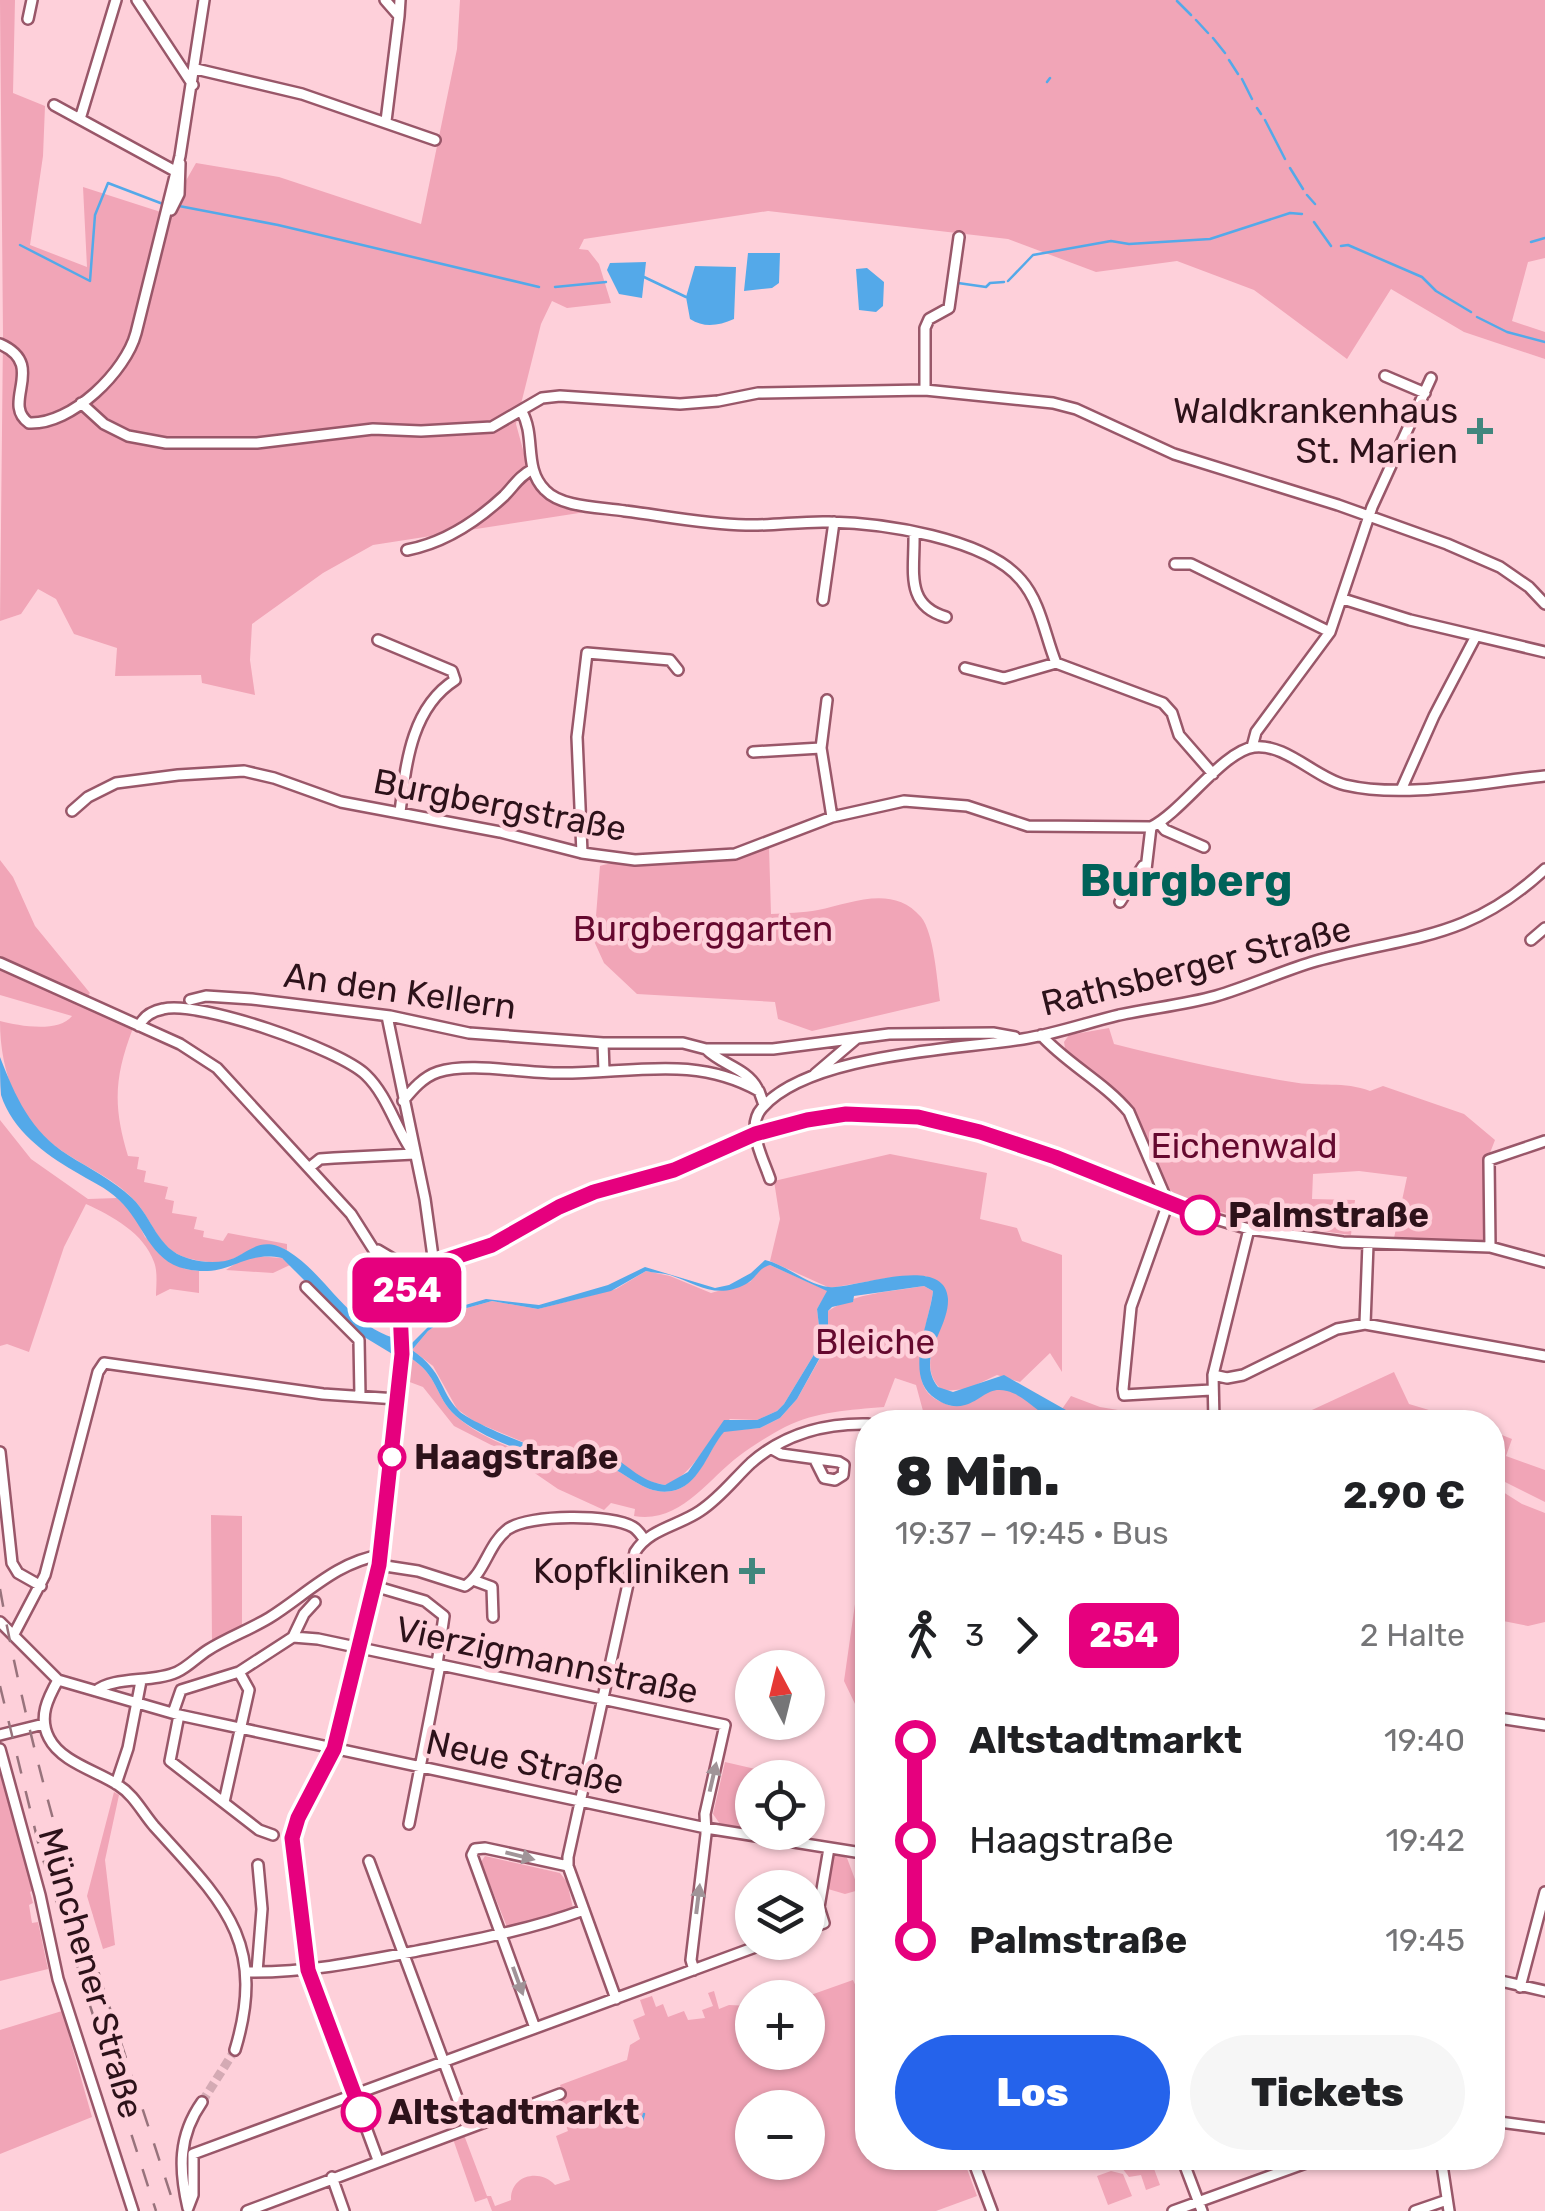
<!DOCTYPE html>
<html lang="de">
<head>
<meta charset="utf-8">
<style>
  :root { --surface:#fff; --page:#f6f6f6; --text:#202124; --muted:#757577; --accent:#2563eb }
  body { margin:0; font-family:Rubik,sans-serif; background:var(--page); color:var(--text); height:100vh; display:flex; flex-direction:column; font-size:38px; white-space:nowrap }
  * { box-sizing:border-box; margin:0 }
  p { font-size:32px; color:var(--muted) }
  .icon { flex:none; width:55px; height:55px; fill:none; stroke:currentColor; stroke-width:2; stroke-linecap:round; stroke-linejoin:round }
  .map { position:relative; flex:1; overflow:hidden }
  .drawer { position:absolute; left:855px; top:1410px; width:650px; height:760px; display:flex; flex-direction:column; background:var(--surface); border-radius:40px; box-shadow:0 2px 8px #0004 }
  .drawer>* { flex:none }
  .badge { padding:0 20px; border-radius:15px; font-size:35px; line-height:65px }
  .needle { width:65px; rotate:353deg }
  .buttons { position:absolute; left:735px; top:1650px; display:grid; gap:20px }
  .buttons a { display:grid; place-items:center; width:90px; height:90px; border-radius:50%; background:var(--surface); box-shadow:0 2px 8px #0004; font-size:50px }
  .map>.badge { position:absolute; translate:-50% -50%; box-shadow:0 0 0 5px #fff }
  .legs { display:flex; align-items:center; gap:15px; height:110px; padding:0 40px; font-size:32px }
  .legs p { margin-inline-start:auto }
  .summary { display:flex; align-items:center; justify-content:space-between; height:170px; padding:0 40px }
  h1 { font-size:55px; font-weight:800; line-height:75px }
  .button { display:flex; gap:20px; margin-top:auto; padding:20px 40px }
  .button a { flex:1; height:115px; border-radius:60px; background:var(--accent); color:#fff; font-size:40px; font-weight:800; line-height:115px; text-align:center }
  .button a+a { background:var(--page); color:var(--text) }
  ul { padding:0 40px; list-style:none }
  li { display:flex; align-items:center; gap:35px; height:100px; font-size:38px }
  li i { display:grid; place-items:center; width:15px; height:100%; margin:0 12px; background:currentColor }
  li i::after { content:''; width:25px; height:25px; margin:-12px; border:8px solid; border-radius:50%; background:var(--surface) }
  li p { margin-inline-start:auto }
  li:first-child i { background:linear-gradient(#0000 50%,currentColor 0) }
  li:last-child i { background:linear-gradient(currentColor 50%,#0000 0) }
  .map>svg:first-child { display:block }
  .green { fill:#f1a5b7; fill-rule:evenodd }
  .water { fill:#54a9e9; fill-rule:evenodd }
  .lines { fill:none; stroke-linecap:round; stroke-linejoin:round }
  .stream { stroke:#54a9e9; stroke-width:2.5 }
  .minor-tunnel { stroke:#d4aab4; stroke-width:9; stroke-dasharray:9 4.5; stroke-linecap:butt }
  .minor-casing { stroke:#995769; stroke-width:14 }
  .minor { stroke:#fff; stroke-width:9 }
  .rail { stroke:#98737c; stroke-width:2.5; stroke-dasharray:18 18; stroke-linecap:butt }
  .oneway { fill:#a09498 }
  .line-1-casing { stroke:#fff; stroke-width:22 }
  .line-1 { stroke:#e6007e; stroke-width:15 }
  .poi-dot { fill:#41867d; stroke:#fed0da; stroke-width:4 }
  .stop-1-dot { fill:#fff; stroke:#e6007e; stroke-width:5 }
  .labels { text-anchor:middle; stroke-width:9; stroke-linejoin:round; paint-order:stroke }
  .poi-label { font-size:35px; fill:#2d121a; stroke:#fed0da; text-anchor:end }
  .street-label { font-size:35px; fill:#2d121a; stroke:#fed0da }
  .park-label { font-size:35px; fill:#65092f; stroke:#fed0da }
  .stop-label { font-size:35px; font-weight:bold; fill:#2d121a; stroke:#fed0da; text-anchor:start }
  .district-label { font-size:45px; font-weight:bold; fill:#006259; stroke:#fed0da }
</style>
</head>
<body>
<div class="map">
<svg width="1545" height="2211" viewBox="0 0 1545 2211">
  <rect width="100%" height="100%" fill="#fed0da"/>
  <path class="green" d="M0,0H15L13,93L45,106L43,156L30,245L87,267L83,187L167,214L196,163L279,177L421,224L457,49L460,0H1545V258L1528,262L1512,321L1545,332V359L1464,332L1391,289L1347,359L1254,290L1177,261L1096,272L1008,239L768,211L584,239L579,249L588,250L599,264L611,303L567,308L552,301L541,324L516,424L528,468L540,490L592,511L373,545L323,573L252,624L250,660L255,695L202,683L201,675L115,676L117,648L74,634L56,599L38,589L21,614L0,621L3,336Z
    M769,847L771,914C786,913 803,913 818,910C852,903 893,884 921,917C934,933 937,980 940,1001L812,1031L778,1019L775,1002L637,994L604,963L594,941L600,866C614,861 627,865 641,865C685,865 728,861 769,847Z
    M0,860L13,877L35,926L90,993L82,1004L133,1028C114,1078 113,1106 128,1156L139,1157L137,1169L146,1171L144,1182L168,1187L165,1199L174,1201L172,1213L197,1217L194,1229L204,1231L203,1237L223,1241L228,1233L287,1244V1250C258,1240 255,1249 230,1260C218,1265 196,1261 184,1257C158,1248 153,1221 135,1201C116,1180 88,1168 65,1153C19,1123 0,1074 0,1021C19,1026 59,1033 72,1016L0,995Z
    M1109,1028L1114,1044C1174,1059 1232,1072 1292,1082C1318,1087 1345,1081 1370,1091L1383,1086L1464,1114L1495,1140L1483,1171L1488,1236L1482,1241L1394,1238L1407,1177L1359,1171L1313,1174L1312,1199L1355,1200L1351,1235L1255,1222L1181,1200L1165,1185L1132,1112L1066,1054L1064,1042L1069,1035Z
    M0,1120L31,1159L88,1199L117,1198L133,1213L145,1237L185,1269L199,1271V1293L170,1289L156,1296C156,1286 158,1272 154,1262C144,1233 112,1216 86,1204L64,1247L29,1352L7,1344L0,1346Z
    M890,1154L987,1173L980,1219L1017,1228L1022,1241L1062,1255V1372L1050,1353L1020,1382L997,1375L967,1389L943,1391C917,1369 937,1336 946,1311L926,1276L894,1277L830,1288L770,1261L780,1219L774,1181Z
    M256,1256L282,1258L290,1265L273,1273L226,1270L242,1259Z
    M770,1265L828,1291L817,1309L821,1343L784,1404L777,1411L757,1420L730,1419C705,1440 695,1475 665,1485L642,1480L609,1456L592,1453L568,1457L540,1449L475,1422L457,1409L433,1366L412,1350L428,1331L456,1311L492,1301L538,1309L616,1289L646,1271L670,1276L711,1293L750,1282L763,1266Z
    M924,1286L933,1291C930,1317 908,1373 929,1394C935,1400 944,1403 951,1406C964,1402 975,1397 988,1391C1012,1379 1041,1411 1059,1422L981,1419L926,1422L916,1385L895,1378L884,1407C850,1410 817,1411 785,1427C770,1435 752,1446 739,1456C707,1480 680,1524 634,1516L635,1509L611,1503L604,1510L558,1489L501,1450L454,1426L423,1387L407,1381L409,1357C439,1375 434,1396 456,1416C481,1439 528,1456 561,1462C576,1464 591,1459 606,1465C630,1475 648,1498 676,1490C700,1482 709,1449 724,1431L760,1428L780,1418L797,1399L828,1344V1311C857,1292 890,1292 924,1286Z
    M1394,1372L1409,1404L1469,1422H1286Z
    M1071,1396L1100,1407L1124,1411L1149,1422C1120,1422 1088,1422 1062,1409Z
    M1492,1431L1512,1439L1506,1456L1545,1470V1502L1493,1476Z
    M1492,1485L1522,1504L1545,1513V1622L1528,1626L1493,1619Z
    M211,1515L242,1516V1630L212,1643Z
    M858,1583L867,1584V1729L844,1681Z
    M725,1762L790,1777L752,1778V1830L720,1824L713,1814Z
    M0,1774L34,1890L30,1892L33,1903L29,1905L32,1923L38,1922L48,1969L0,1981Z
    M114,1792L119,1795L105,1860L115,1945L103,1949L87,1896Z
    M836,1853L847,1858L859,1890L845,1894L828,1889L831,1860Z
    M485,1856L560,1873L567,1882L573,1908L507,1927L481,1862Z
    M853,1980L858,1991L867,1992L868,2158H963L977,2196L936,2211H492L487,2198L475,2202L453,2139L464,2135L487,2196H491L495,2206L511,2200C510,2175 540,2168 555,2185L570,2180L556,2136L568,2131L557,2100L564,2097L560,2085L627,2060L630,2045L640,2039L633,2020L645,2015L640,2000L652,1996L656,2007L663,2004L668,2017L684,2011L688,2020L705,2018L702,2010L713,2006L708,1993L714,1991L719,2009L729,2005L752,2006V2052L760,2063L778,2053L808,2052V2042L816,2038L811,2025H808V1998L805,1997ZM752,2108H808V2162H752Z
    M62,2011L92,2117L0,2154V2030Z
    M1150,2158L1160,2185L1146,2190L1141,2175L1129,2177L1122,2168L1110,2167L1107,2159Z
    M1111,2171L1123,2174L1132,2196L1108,2205L1097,2176Z"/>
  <path class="water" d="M748,253H780L779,283L772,288L744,291Z
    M646,262L642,298L619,294L607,270L610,263Z
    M695,266L736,267L734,319C718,326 704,328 690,319L686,297Z
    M867,268L884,282L883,306L876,312L859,310L856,269Z
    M0,1057C15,1096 31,1132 68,1155C90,1169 113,1180 132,1198C153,1218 157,1249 187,1258C198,1262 213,1263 225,1261C248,1256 258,1233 288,1251C327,1275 345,1322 394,1338V1355L356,1332L282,1258C240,1250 231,1279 186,1269C149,1261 144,1223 119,1200C106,1187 90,1181 74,1171C45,1154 12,1130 1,1095C0,1083 0,1069 0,1057Z
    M765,1260C787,1265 807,1285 829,1287C853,1290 945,1252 948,1299C949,1330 915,1357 938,1387L953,1392L1004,1375L1073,1414L1113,1422C1097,1423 1074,1427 1059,1422C1040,1417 1027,1396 1007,1391C988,1386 982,1400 965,1405C954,1408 945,1405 936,1399C902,1378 930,1321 933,1291L924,1286L854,1296L853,1302L832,1307L828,1311V1343L797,1399L780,1418L760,1428L724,1432C709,1449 701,1482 676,1490C648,1498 630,1475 606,1465C591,1459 576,1465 561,1462C531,1456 478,1436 456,1416C434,1396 439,1375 409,1357L410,1345L431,1324L455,1308L486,1299L539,1305L608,1285L645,1267L715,1288L729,1285L751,1273ZM770,1265L827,1291L817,1309L821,1343L784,1404L777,1411L757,1420H724L688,1472L665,1485C637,1480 633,1467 611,1457C595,1450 581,1458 565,1456C547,1454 471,1423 459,1411C438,1389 445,1373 412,1350L428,1331L456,1311L492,1301L538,1309L611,1291L646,1271C654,1273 662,1273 670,1275C697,1284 716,1300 746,1284C756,1279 758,1268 770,1265Z"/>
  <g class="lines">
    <path class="stream" d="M1177,1L1191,15
      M1196,20L1208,33
      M1213,38L1225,53
      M1229,60L1238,74
      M1242,79L1252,99
      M1047,82L1050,78
      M1257,108L1261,114
      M1265,120L1285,159
      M1290,168L1303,189
      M1307,195L1315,204
      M179,206L278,225L539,287
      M1314,222L1331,246
      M1531,242L1545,238
      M20,245L90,281L95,215L108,183L163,204
      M1341,246L1348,245L1422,277L1436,291L1471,312
      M644,277L686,297
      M1008,281L1033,255L1111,241L1129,244L1210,239L1290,213L1302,214
      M958,283L986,287L990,283L1004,282
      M555,287L606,282
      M1477,317L1507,332L1545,342
      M642,2121L644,2114
      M618,2122L623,2127"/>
    <path class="minor-tunnel" d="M202,2102L235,2050"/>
    <g class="minor-casing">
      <path id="minor" d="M137,0L193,85
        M385,0L399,16L386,121
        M399,16L400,0
        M28,19L32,0
        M196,69L302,94L435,140
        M54,105L175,171
        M80,119L116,0
        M171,210L179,194L180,163
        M0,344C48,365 0,403 29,423C72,425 126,371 136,333L180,156L204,0
        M1385,376L1425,393
        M925,390V328L929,319L949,308L959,237
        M81,403L104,424L128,436L166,443H257L373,429L421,431L492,427L542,398L560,396L680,404L718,401L758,393L925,390L1053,403L1076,409L1174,454L1338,505L1447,544L1500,567L1529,587L1545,604
        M522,412C536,437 523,468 545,490C562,508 602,507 625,511C665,516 705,524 746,525C773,526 801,521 829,522C882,523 986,538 1021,580C1041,603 1045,636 1056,663L1163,703L1172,713L1179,735L1213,774
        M914,534C915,570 904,605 946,617
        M407,550C444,543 476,522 504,496C514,486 519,476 533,469
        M1175,564H1191L1330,632
        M1343,599L1410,620L1545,652
        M823,600L834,522
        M378,640L452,671L455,680C411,708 406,764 400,812
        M965,668L1004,678L1056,663
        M827,700L821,748L832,817
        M1252,747L1256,732L1330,632L1372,507L1431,378
        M753,752L821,748
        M1401,790L1434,716L1476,636
        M72,811L88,797L116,783L178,775L244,771L274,778L341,802L500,832L582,853L635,860L735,854L832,817L904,801L967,806L1028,826L1151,827C1182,812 1223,751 1254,747C1285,743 1316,778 1345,785C1405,799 1484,782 1545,776
        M1159,823L1165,830L1204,847
        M582,853L577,737L587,653L670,660L678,670
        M1145,878L1151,827
        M1120,902L1143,866
        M1531,940L1545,928
        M0,963L180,1044L217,1068L351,1214L391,1277L399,1310L402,1345L382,1547L334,1749L298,1817L293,1838L308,1970L378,2160
        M190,1000L206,996L252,999L390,1016L469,1033L603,1043H683L706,1049H773L889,1034L993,1033L1015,1037
        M387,1016L425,1199L434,1264
        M139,1026C144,1016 152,1011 163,1009C199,1000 339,1049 366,1075C388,1096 396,1130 414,1154
        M1041,1035C1067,1064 1104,1082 1129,1112L1168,1203
        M603,1043L604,1071
        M706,1049C722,1065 746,1068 757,1088
        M815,1074L856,1039
        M403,1101C413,1089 423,1077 438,1072C469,1062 521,1073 554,1073C625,1075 692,1053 759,1091L764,1105
        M310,1167L320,1159L334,1158L414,1154
        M770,1179C763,1158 745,1127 762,1108C809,1054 954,1050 1023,1039C1055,1034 1086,1023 1119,1015C1151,1008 1184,1005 1216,996C1250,986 1282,971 1316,961C1410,935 1468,941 1545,869
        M1168,1203L1131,1307L1123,1389L1124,1395L1211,1390
        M1490,1247L1489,1160L1545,1141
        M378,1250L405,1266L428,1265
        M391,1277L415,1274L431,1265L492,1245L559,1207L594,1192L673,1170L755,1134L818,1117L868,1113L919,1117L979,1132L1055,1157L1192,1212L1249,1229L1343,1242L1490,1247L1545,1262
        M306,1287L359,1340L360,1396
        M400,1308L415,1274
        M1365,1324L1368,1244
        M1213,1375L1227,1378L1243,1375L1337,1329L1365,1324L1545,1356
        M1214,1422L1213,1375L1249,1229
        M772,1449L781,1454L839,1462L844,1465L843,1475L835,1480L824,1478L815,1460
        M0,1452L12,1563L18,1573L41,1586
        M379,1565L418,1571L465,1586C485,1573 488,1544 508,1529C529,1514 612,1514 633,1527C638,1530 641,1535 644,1539
        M473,1580L492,1587L493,1617
        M374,1586L425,1601L444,1616L437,1664
        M0,1622L58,1680L179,1715L706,1828L868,1854
        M14,1634L45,1575L98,1372L104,1363L323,1394L397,1399
        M293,1637L318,1639L725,1725L705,1814L706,1834L691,1960L694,1970
        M58,1680C48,1698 38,1717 49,1738C61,1762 97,1771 118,1785C134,1795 142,1812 154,1826C222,1901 268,1941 235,2050
        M96,1691C113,1676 153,1683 177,1672C188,1667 197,1657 208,1650C227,1638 249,1630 269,1618C306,1595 336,1562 381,1555
        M173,1713L181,1690L239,1672L293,1637L304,1614L315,1602
        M179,1715L170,1761L259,1830L273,1835
        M1492,1717L1545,1725
        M0,1735L44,1724
        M0,1749L40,1895L58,1979L133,2211
        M116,1784L128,1748L141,1681
        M224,1802L249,1690L239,1672
        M409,1824L440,1665
        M369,1861L468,2127
        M808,1929L824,1923L819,1907L829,1848
        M247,1972C305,1973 360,1962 417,1951C474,1940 529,1930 584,1910
        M257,1972L262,1909L258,1865
        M1492,1979L1545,1991
        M1520,1987L1545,1892
        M616,1999L568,1866V1857L635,1552C649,1529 678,1526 700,1511C720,1498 734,1479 751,1463C784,1434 825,1423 868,1424
        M535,2028L472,1855L475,1849L485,1848L568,1866
        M1492,2121L1545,2128
        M986,2158L974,2163L992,2211
        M1182,2158L1202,2211
        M1441,2158L1449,2211
        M332,2177L344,2211
        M188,2208L193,2195V2154L769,1942
        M188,2208C179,2169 178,2136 202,2102
        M247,2211L560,2094
        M1173,2211L1320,2158
        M1415,2211L1447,2200"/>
    </g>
    <use href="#minor" class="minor"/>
    <path class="rail" d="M0,1589C38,1802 109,2005 176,2211
      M0,1686L40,1850L156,2211"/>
  </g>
  <defs><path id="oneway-solid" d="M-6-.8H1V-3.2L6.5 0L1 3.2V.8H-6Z" transform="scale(2.5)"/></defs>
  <g class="oneway">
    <use href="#oneway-solid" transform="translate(713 1777) rotate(-77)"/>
    <use href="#oneway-solid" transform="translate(520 1856) rotate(14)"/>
    <use href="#oneway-solid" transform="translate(698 1899) rotate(-83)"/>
    <use href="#oneway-solid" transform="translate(518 1981) rotate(70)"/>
  </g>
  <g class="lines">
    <g class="line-1-casing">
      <path id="line-1" d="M361,2112L308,1970L292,1838L298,1818L334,1749L379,1565L402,1354L400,1310L415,1274L431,1265L492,1245L559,1207L594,1192L674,1170L755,1134L807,1120L846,1114L918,1117L980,1132L1055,1157L1200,1215"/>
    </g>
    <use href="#line-1" class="line-1"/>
  </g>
  <g class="poi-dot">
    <path d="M1475 416h10v10h10v10h-10v10h-10v-10h-10v-10h10z"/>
    <path d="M747 1556h10v10h10v10h-10v10h-10v-10h-10v-10h10z"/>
  </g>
  <g class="stop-1-dot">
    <circle cx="1200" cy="1215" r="18"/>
    <circle cx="392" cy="1457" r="12"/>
    <circle cx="361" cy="2112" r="18"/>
  </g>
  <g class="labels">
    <g class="poi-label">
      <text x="1458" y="423">Waldkrankenhaus<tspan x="1458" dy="40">St. Marien</tspan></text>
      <text x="730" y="1583">Kopfkliniken</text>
    </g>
    <g class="street-label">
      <text transform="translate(500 805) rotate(11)" y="12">Burgbergstraße</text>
      <text transform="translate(1196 966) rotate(-14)" y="12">Rathsberger Straße</text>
      <text transform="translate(400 991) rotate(8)" y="12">An den Kellern</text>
      <text transform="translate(547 1660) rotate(12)" y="12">Vierzigmannstraße</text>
      <text transform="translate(525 1762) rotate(12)" y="12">Neue Straße</text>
      <text transform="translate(91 1973) rotate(74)" y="12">Münchener Straße</text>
    </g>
    <g class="park-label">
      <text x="703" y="941">Burgberggarten</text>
      <text x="1244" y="1158">Eichenwald</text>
      <text x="875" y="1354">Bleiche</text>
    </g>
    <g class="stop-label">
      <text x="1228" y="1227">Palmstraße</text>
      <text x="414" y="1469">Haagstraße</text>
      <text x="388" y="2124">Altstadtmarkt</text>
    </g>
    <g class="district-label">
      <text x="1186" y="896">Burgberg</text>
    </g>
  </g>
</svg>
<div class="buttons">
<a><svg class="needle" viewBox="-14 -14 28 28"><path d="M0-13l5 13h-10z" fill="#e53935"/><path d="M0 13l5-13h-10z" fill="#757577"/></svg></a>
<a><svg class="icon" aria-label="locate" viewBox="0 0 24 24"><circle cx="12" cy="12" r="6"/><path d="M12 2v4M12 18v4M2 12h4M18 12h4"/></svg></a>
<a><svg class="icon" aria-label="layers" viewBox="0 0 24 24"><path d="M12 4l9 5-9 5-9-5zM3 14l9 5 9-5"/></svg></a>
<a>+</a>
<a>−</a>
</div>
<b class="badge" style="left:407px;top:1290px;background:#e6007e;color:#fff">254</b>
<section class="drawer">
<div class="summary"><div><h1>8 Min.</h1><p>19:37 – 19:45 · Bus</p></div><b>2.90 €</b></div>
<div class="legs"><svg class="icon" aria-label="walk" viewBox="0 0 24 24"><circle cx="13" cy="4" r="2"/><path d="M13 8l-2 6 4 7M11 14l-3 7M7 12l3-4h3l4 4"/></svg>3<svg class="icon" aria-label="forward" viewBox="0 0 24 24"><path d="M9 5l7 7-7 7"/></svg><b class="badge" style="background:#e6007e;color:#fff">254</b><p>2 Halte</p></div>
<ul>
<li><i style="color:#e6007e"></i><b>Altstadtmarkt</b><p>19:40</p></li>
<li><i style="color:#e6007e"></i><span>Haagstraße</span><p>19:42</p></li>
<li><i style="color:#e6007e"></i><b>Palmstraße</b><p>19:45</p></li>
</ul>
<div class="button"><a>Los</a><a>Tickets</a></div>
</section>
</div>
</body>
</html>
